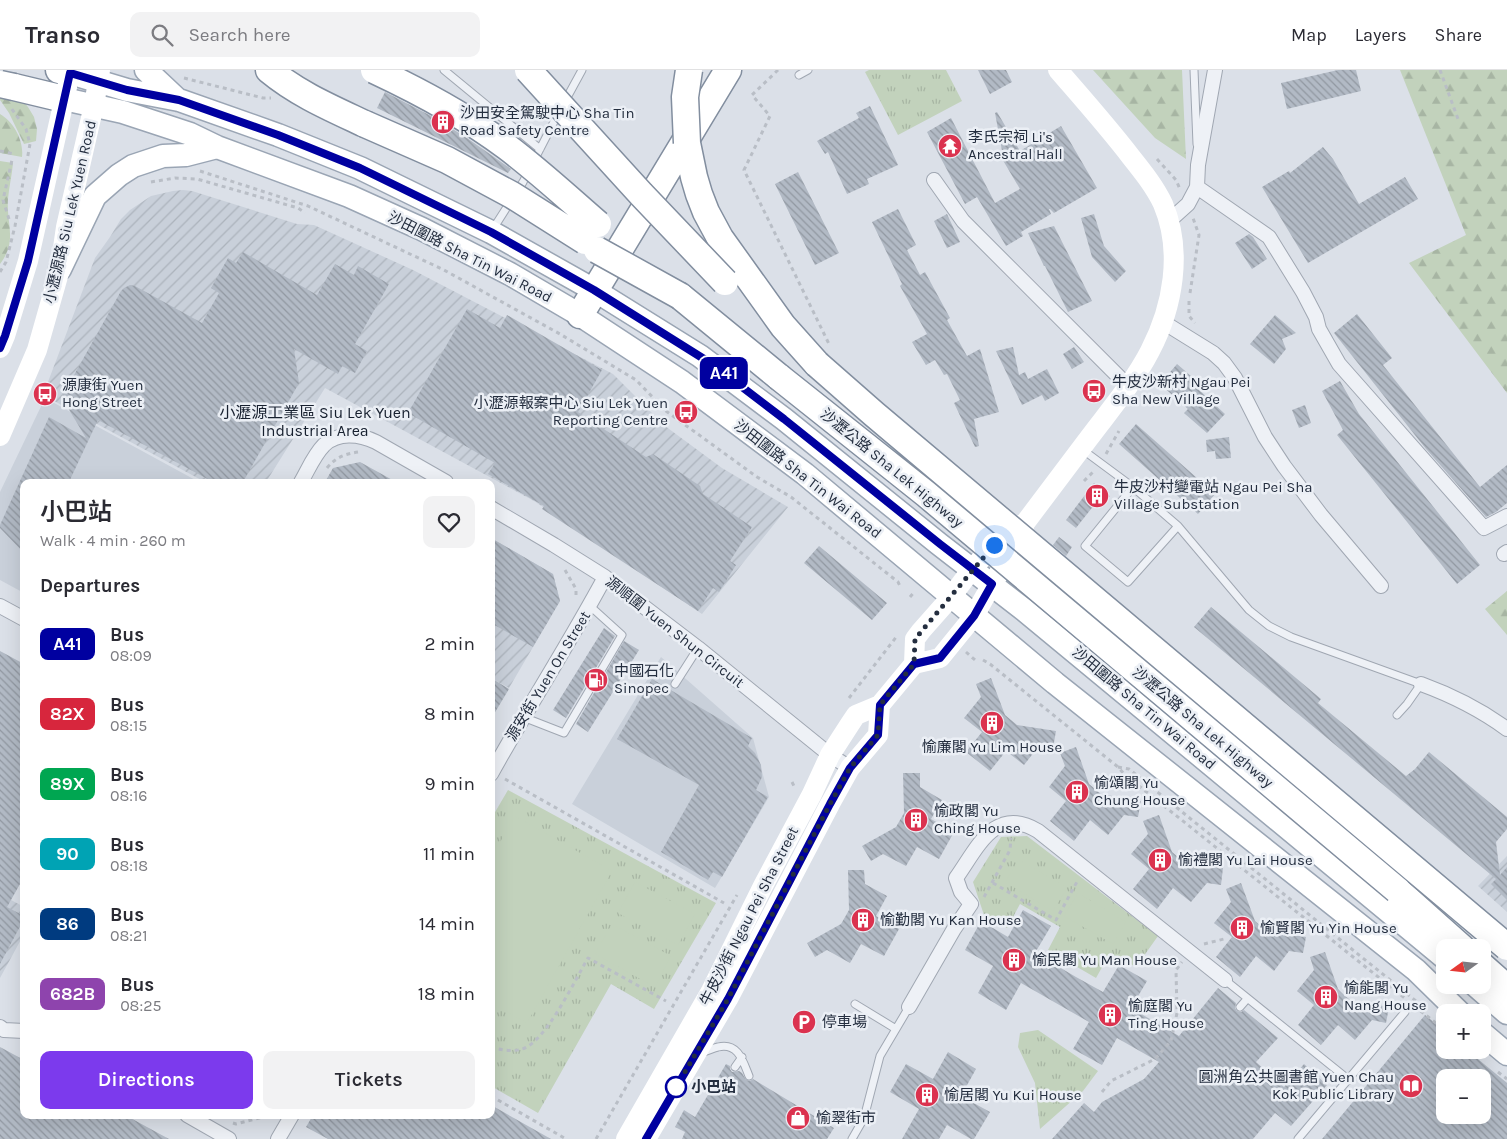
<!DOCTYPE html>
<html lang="en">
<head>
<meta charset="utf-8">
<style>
  :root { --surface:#fff; --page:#f2f2f3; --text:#2b2b33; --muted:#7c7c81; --line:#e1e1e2; --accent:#7c3aed }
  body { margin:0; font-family:Karla,"Noto Sans TC",sans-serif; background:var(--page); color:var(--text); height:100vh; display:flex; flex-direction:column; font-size:19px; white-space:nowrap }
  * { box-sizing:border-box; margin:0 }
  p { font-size:16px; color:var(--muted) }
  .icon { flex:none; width:28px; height:28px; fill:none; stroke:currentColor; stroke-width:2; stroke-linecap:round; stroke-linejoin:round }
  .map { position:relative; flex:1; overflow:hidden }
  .drawer { position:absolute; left:20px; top:409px; width:475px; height:640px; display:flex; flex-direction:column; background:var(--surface); border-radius:10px; box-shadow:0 5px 20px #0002 }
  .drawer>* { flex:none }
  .badge { padding:0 10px; border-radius:8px; font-size:18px; line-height:32px }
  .needle { width:32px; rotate:255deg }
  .buttons { position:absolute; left:1436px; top:869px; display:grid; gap:10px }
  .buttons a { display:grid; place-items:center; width:55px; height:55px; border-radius:10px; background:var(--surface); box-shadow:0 5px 20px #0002; font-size:25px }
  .you { position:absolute; width:25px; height:25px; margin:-12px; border:4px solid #fff; border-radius:50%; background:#1a73e8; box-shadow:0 0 0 8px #1a73e833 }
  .map>.badge { position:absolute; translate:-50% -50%; box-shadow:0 0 0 2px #fff }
  h2 { padding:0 20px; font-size:19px; line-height:45px }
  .round { display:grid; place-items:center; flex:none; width:52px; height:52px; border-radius:10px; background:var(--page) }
  .head { display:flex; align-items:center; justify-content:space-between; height:85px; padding:0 20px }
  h1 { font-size:24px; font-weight:600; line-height:38px }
  .button { display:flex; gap:10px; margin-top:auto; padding:10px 20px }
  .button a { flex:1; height:58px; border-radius:10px; background:var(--accent); color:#fff; font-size:20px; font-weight:600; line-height:58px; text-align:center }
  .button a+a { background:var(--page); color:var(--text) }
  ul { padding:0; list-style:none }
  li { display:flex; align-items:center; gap:15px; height:70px; padding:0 20px }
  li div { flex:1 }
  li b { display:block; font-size:19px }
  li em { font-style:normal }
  li .badge { min-width:55px; font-weight:700; text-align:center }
  header { display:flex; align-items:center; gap:30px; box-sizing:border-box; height:70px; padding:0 25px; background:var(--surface); border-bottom:1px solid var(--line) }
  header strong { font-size:24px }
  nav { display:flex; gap:28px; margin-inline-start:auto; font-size:18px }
  .search { width:350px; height:45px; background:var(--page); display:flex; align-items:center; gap:12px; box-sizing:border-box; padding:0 18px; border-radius:10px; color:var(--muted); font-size:19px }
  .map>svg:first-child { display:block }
  .built { fill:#c9d0da }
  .industrial { fill:url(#industrial-furrows) }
  .grass { fill:url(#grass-tufts) }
  .forest { fill:url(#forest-firs) }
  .pitch { fill:#c2d2bc }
  .building { fill:url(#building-back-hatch); fill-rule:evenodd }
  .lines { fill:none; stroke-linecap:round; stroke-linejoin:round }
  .lane-casing { stroke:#a0a7b2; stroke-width:9 }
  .street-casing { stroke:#a0a7b2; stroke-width:16 }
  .primary-casing { stroke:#9aa5b4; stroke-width:25 }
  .highway-casing { stroke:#828e9f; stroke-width:29 }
  .path { stroke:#b9bec6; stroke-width:3; stroke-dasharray:4 4; stroke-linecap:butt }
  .lane { stroke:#eef1f6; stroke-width:7 }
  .street { stroke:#eef1f6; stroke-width:14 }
  .secondary { stroke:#fff; stroke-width:20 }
  .primary { stroke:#fff; stroke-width:22 }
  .highway { stroke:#fff; stroke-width:26 }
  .highway-bridge-casing { stroke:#828e9f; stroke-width:29; stroke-linecap:butt }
  .highway-bridge { stroke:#fff; stroke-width:26 }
  .line-casing { stroke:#fff; stroke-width:11 }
  .line { stroke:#0000a0; stroke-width:8 }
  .walk { stroke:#242e3f; stroke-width:5; stroke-dasharray:0 9 }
  .stop-dot { fill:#fff; stroke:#0000a0; stroke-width:2.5 }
  .labels { text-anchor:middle; stroke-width:5; stroke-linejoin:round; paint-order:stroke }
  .poi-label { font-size:15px; fill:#242e3f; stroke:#ebeff5; text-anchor:start }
  .street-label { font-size:15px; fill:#242e3f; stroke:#ebeff5 }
  .stop-label { font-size:15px; font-weight:bold; fill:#242e3f; stroke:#ebeff5; text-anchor:start }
  .neighbourhood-label { font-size:16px; fill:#17202f; stroke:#ebeff5 }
</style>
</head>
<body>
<header>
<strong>Transo</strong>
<div class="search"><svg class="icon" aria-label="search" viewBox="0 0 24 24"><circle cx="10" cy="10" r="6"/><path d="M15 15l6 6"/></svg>Search here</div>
<nav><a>Map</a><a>Layers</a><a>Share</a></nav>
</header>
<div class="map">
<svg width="1507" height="1069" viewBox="0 0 1507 1069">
  <defs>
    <pattern id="industrial-furrows" width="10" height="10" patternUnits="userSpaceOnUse" patternTransform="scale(1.25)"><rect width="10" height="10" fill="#c9d0da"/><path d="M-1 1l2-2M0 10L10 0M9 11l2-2" fill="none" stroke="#acb3bc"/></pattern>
    <pattern id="grass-tufts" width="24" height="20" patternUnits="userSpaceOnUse" patternTransform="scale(1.25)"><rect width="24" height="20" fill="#c2d2bc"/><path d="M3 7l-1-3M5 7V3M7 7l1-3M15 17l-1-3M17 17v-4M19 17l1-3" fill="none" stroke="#a7b5a3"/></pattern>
    <pattern id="forest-firs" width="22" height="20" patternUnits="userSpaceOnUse" patternTransform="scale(1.25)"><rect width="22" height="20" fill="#c2d2bc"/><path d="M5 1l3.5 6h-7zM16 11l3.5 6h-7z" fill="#a7b5a3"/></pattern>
    <pattern id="building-back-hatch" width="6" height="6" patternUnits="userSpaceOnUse" patternTransform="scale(1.25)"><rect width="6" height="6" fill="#b2bac5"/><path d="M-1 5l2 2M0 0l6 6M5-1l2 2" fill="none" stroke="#9198a1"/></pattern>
  </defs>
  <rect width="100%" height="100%" fill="#dbe0e8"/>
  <path class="built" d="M45,328L199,412H24V523L0,510V422Z
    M661,587L753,668L769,727L715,818L572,734Z"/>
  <path class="industrial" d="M183,120L192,121L297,154L314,155L413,200L613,304L665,356L722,398L788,437L702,544L534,431L325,318L266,412H205L43,325L95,188L110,167L121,149L130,140L151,126L173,121Z
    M491,468L553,504L560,531L509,618L491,608Z
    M1507,786V842L1478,816Z
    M0,824L24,837V864L0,908Z"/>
  <path class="grass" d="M869,0H946L962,31L898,65L865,2Z
    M508,720L716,833L654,939L611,914L538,1043L491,1016V749Z
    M1027,766L1158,866L1136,897L1110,883L1096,908L1048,880L1060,857L1020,834L1007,858L984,845L973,812L1001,767Z
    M1038,960L1098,1001L1083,1021L1040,1059L1035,1013L1018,977L1020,963Z"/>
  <path class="forest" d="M1093,0H1182L1186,89L1155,68Z
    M1400,0H1507V323L1409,193L1466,165Z
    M0,27L24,32L28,37L34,47L37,59L36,71L24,74L9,43L0,30Z
    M0,44C14,52 24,71 22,87L0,83Z
    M0,91L13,93C12,105 9,117 8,129C6,154 18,170 0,194Z
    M1507,521V565L1485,539Z"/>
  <path class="pitch" d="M515,746L612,801L527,953L491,933V788Z
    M1019,790L1067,818L1053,841L1005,812Z
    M635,812L695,844L678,875L618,843Z
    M1078,823L1126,852L1113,874L1064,846Z
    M612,854L671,886L655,917L595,884Z"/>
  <path class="building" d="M978,0H1006L1012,12L990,24Z
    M1338,0H1356L1361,21L1287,39L1281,13Z
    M385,22L435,48L467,68L511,99L508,103L377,38Z
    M870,36L898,95L867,109L869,114L847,124L828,82L825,84L817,71L859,48L856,43Z
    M997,42L1020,81L1061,56L1097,118L1054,143L1050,139H1049L1051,144L1021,162L1023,166L1006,176L977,127L965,134L927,62L951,48L995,133L1020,119L1001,87L1003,86L995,43Z
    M1323,77L1333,89L1359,134L1405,107L1418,129L1308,193L1262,117L1289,101L1290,103Z
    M798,102L839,183L815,195L775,114Z
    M898,139L916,175L907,180L920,205L925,202L950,248L947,250L967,286L980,279L999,342L974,349L979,376L975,377L954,333L960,330L947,304L944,305L935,290L926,295L912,272L927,264L900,216L902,214L872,152Z
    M947,144L960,172L947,178L934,151Z
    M1094,144L1104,176L1126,201L1115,212L1092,187L1081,148Z
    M1054,156L1092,231L1068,242L1045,196H1044L1028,163Z
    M1249,164L1253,167L1267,189L1252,199L1235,173Z
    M243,182L317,225L335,194L354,205L358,196L389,214L355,274L367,281L355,303L342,296L338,304L294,279L299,313L243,412H213L98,350L69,412H24V483L0,458V455L49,347L86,368L62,328L64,323L121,221L124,218L130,215L135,216L202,253L219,223L211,218L228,188L236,193Z
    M467,239L500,258L507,245L602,300L578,342L646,387L653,384L700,416L703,424L752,457L730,491L736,495L719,522L713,518L698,541L542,439L544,436L488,404L495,393L408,343Z
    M1357,244L1392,288L1383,295L1480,417L1507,395V433L1496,442L1486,447L1426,379L1334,263Z
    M1275,245L1296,263L1282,269L1286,279L1274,294L1250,274Z
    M1013,277L1019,305L1025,302L1028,309L1047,299L1059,323L1045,331L1042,325L1022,335L996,281Z
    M1074,277L1084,292L1072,299L1063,284Z
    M1177,294L1200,314L1197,318L1225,344L1207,363L1184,343L1188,339L1160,314Z
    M1340,311L1359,344L1480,495L1457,514L1337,365L1343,360L1322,321Z
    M1305,335L1311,353L1299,358L1292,340Z
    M1136,354L1215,424L1198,444L1119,374Z
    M1229,367L1231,388L1216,389L1215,381L1207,382L1206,370Z
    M360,392L396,412H325L333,398Z
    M1094,413L1110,426L1100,438L1095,434L1076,458L1066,450Z
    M1059,467L1072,477L1066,486L1053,475Z
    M491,468L553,504L560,531L533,577L491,553Z
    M819,476L887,533L872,550L804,493Z
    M1211,537L1321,629L1318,633L1406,706L1415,699L1429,682L1507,747V759L1496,772L1500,805L1507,797V830L1491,814L1496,809L1194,557Z
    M604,558L615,566L566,648L553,640Z
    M624,571L639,580L588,662L576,654Z
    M0,581L24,594V807L7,837L24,846V849L0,894Z
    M491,608L509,619L491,649Z
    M991,608L1005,645L1017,655L1056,661L1053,678L1039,676L1024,695L1006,681L990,701L966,682L982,662L964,648L981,627L976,614Z
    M652,609L752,668L748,676L755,683L761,695L762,707L756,720L768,727L722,807L713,802L708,810L661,782L699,715L617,669Z
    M1076,677L1089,714L1101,724L1141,731L1138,747L1124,745L1108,765L1090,750L1074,771L1050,751L1066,731L1049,717L1065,696L1060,683Z
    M903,703H920V717L942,730L931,749L954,762L939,789L917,777L906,796L883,784L871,791L862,776L896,757L904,743Z
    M1159,745L1172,782L1184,792L1223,798L1221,815L1207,813L1191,832L1173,818L1157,839L1133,819L1149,799L1131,784L1148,764L1143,751Z
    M848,800H864L865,814L887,826L876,846L899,859L884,886L861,874L850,893L827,880L815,887L807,873L841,854L849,840Z
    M1241,813L1255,851L1267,861L1306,867L1303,883L1289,881L1274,901L1256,886L1240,907L1216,887L1232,867L1214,853L1231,832L1226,819Z
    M1023,840L1051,856L1035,883L1076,907L1103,922L1119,895L1147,911L1131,938L1179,966L1218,918L1236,933L1235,938L1237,941L1241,942L1244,940L1278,968L1256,992L1284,1017L1304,994L1327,1015L1291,1056L1275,1043L1253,1069H1052L1084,1033L1094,1042L1102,1032L1144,1009L1159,992L1117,968L1102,995L1073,979L1089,952L1021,913L1006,940L978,923L993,896L965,880L981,851L1008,867Z
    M1325,882L1338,919L1344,925L1350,930L1389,937L1386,953L1372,950L1355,970L1338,955L1321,975L1298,955L1314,935L1297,921L1314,900L1310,887Z
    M1425,945L1445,961V980H1467L1507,1013V1069H1322ZM1445,1008H1482V1045H1445Z
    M0,977L24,990V1045H125L169,1069H0Z
    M948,982L976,999L961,1026L990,1042L974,1069H971L947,1055L939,1069H902L919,1039L890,1022L906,994L933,1009Z
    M726,994L730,996V999L732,1002L739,1001L742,1003L746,1010L750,1011L753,1009L834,1058L827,1069H682L685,1062L675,1057L684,1040L695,1047Z
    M491,1035L551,1069H328L306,1057L313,1045H491Z"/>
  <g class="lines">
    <g class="lane-casing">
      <path id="lane" d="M444,0L540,79
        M1194,0L1197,74
        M799,5L808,0
        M564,33L582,0
        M493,159L523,112L559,42
        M1083,380L1133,417L1178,456L1249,540L1269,556L1291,567L1421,614L1407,634L1397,645
        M1133,417L1085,476L1128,512L1178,456
        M675,614L698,578
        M523,647L564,663L622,565L590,536
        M1225,910L1349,1010
        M855,934L896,959
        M1240,937L1247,929
        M703,982C708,981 713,978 718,977C738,972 743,991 749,1006
        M735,997L742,987
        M852,1069L864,1048L880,986L909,937
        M1298,1069L1405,942"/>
    </g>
    <g class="street-casing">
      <path id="street" d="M934,110L963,151L1128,316
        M1197,117L1269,167L1303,222L1316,247L1319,259L1339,294L1484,458L1507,446
        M1168,152L1188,134L1197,117L1198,95L1215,0
        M1163,252L1213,283L1224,293L1235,308L1265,367L1284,396L1321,445L1381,516
        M301,412C308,400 314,385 324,375C338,362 359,364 376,372L446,412
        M491,438L554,475L605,507L698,578L830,685L850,698
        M1504,484L1507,482
        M0,536L24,549
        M1421,614C1451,625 1481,640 1507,659
        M491,704C528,637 569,574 605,507
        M909,937L954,859L971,834L961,822L956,808C978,777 995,735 1038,761L1225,910
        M0,957L4,960L24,961
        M187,1045L229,1069
        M278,1069L292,1045"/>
    </g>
    <g class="primary-casing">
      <path id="primary" d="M146,0L178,30
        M70,3L127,20L179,30L278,65L360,98L491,162L594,220L700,286L784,349L939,474L1023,539L1445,888
        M64,29L123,42L190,64L217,77L349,126L422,159L510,204L580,245L682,312L805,404L1055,613L1416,900L1459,942
        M60,199L95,126L119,105L133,96L163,86L186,85L217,77
        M1475,915L1507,943
        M1482,963L1507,984"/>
    </g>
    <g class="highway-casing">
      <path id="highway" d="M59,0L70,3
        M269,0C298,24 331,38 365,54
        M14,17L64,29
        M687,73L694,107L699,124L706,142L720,168L783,256L817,294
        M680,226L779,307
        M580,245L728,0
        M1397,820L1462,878
        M1482,896L1507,918"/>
    </g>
    <path class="path" d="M778,0L752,25L770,46L744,100L830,276
      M1440,0L1458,49
      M184,8L263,28H271
      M0,81L14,84
      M1157,89L1176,110L1180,119
      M200,101L308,136L444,200L560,264L636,310L666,341L757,407L791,427L898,512L901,518
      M151,112L175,108L197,109L298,138L305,143
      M9,149L3,130L12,90
      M0,202L6,192L15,156L30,74L26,59L11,38
      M1190,223L1199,165L1193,148
      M1189,231V246L1195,253
      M1106,384L1119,361
      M327,398C336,387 345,384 358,382
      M1084,411L1094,401
      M565,500L576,519V528
      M910,527L915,521
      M966,582L975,590
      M983,590L990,594L1118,697L1124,704L1407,930
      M849,628L897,566
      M1118,697L1129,699L1421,935
      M505,709L724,833
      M792,712L795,718
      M993,813L1056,850L1078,810
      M984,827L1010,780L1011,768
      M1204,874L1224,869
      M1414,936L1445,960
      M491,977C500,980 514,982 522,979C545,973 575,910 588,888L666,931
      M1498,1002L1507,1009
      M1102,1022L1111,1011L1155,989L1171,971L1177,943L1176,900L1182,892
      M491,1026L566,1069
      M233,1053L236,1054L271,1045
      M596,1069L737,825"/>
    <use href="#lane" class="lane"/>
    <use href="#street" class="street"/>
    <path class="secondary" d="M0,278L5,266L28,191L67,17
      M0,366L37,280L60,199L66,157L94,35L100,0
      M914,594L940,588L974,546L992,514L1019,472L1025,453C1047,424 1068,396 1089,368C1110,340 1134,312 1150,281C1173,237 1183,181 1163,134C1155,117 1143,102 1131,87C1108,57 1083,29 1058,0
      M626,1069L711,921L763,816L812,724L830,685L850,654L856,645L880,635L914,594L915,569L921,561L951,527L972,499L1007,461L1025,453
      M646,1069L728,929L830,734L850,698L878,665L880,635"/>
    <use href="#primary" class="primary"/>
    <use href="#highway" class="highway"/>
    <g class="highway-bridge-casing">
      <path id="highway-bridge" d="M374,0C421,22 466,46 507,77C539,101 568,128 598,154
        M528,0L641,124L725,212
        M0,14L14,17
        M365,54L447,90L512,125L585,171
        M687,73L685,27L689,0
        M597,180L680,226
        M817,294L874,344L1507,877
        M779,307L926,424L1397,820"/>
    </g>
    <use href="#highway-bridge" class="highway-bridge"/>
  </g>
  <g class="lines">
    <g class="line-casing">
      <path id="line" d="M0,278L5,266L28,191L70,3L127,20L179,30L278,65L360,98L491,162L594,220L712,294L784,349L940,474L992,514L974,546L940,588L914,594L880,635L878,665L850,698L830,734L728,929L646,1069"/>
    </g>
    <use href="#line" class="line"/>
    <path class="walk" d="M676,1017L728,929L830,734L850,698L878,665L880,635L914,594L915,569L994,475"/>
  </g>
  <defs>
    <g id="building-disc" transform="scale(1.25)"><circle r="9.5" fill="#db324f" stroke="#ebeff5"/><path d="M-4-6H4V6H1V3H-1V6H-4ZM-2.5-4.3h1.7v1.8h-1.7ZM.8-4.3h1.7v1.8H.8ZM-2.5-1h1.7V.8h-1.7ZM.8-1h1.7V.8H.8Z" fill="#fff"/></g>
    <g id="temple-disc" transform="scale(1.25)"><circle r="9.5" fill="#db324f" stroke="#ebeff5"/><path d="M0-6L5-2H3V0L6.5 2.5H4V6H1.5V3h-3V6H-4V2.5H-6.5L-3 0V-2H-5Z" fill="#fff"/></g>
    <g id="bus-disc" transform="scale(1.25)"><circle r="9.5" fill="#db324f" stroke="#ebeff5"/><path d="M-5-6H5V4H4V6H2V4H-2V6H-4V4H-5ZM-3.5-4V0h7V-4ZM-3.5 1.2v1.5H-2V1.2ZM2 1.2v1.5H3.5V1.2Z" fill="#fff"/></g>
    <g id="fuel-disc" transform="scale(1.25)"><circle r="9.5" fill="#db324f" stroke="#ebeff5"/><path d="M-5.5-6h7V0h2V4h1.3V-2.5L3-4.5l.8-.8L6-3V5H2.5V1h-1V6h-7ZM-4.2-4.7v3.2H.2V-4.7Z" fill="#fff"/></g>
    <g id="parking-disc" transform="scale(1.25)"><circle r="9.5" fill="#db324f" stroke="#ebeff5"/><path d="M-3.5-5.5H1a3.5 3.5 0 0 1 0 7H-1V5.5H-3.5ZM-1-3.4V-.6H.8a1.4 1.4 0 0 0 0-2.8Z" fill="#fff"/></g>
    <g id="library-disc" transform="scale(1.25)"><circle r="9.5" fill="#db324f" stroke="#ebeff5"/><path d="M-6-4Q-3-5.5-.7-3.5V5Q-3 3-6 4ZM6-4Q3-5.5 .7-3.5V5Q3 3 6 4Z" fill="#fff"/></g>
    <g id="shop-disc" transform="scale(1.25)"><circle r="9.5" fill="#db324f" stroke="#ebeff5"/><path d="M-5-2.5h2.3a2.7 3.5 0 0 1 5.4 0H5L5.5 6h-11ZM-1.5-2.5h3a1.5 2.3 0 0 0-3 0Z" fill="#fff"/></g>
  </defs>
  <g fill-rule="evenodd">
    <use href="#building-disc" x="443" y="52"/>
    <use href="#temple-disc" x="950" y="76"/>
    <use href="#bus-disc" x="1094" y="321"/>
    <use href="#bus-disc" x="45" y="324"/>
    <use href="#bus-disc" x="686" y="342"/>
    <use href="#building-disc" x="1097" y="426"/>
    <use href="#fuel-disc" x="596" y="610"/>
    <use href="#building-disc" x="992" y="653"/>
    <use href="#building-disc" x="1077" y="722"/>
    <use href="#building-disc" x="916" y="750"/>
    <use href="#building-disc" x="1160" y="790"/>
    <use href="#building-disc" x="863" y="850"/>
    <use href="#building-disc" x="1242" y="858"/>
    <use href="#building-disc" x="1014" y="890"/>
    <use href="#building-disc" x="1326" y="927"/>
    <use href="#building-disc" x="1110" y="945"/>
    <use href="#parking-disc" x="804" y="952"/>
    <use href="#library-disc" x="1411" y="1016"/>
    <use href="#building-disc" x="927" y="1025"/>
    <use href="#shop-disc" x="798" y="1048"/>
  </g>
  <circle class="stop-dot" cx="676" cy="1017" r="10"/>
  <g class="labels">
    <g class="poi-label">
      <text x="460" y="48">沙田安全駕駛中心 Sha Tin<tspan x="460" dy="17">Road Safety Centre</tspan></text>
      <text x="968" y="72">李氏宗祠 Li's<tspan x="968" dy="17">Ancestral Hall</tspan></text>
      <text x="1112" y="317">牛皮沙新村 Ngau Pei<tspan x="1112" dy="17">Sha New Village</tspan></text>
      <text x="62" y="320">源康街 Yuen<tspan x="62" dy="17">Hong Street</tspan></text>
      <text x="668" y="338" text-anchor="end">小瀝源報案中心 Siu Lek Yuen<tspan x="668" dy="17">Reporting Centre</tspan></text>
      <text x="1114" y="422">牛皮沙村變電站 Ngau Pei Sha<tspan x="1114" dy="17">Village Substation</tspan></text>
      <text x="614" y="606">中國石化<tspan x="614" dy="17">Sinopec</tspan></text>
      <text x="992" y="682" text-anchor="middle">愉廉閣 Yu Lim House</text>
      <text x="1094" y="718">愉頌閣 Yu<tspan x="1094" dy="17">Chung House</tspan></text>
      <text x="934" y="746">愉政閣 Yu<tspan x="934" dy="17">Ching House</tspan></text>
      <text x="1178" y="795">愉禮閣 Yu Lai House</text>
      <text x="880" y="855">愉勤閣 Yu Kan House</text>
      <text x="1260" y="863">愉賢閣 Yu Yin House</text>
      <text x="1032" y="895">愉民閣 Yu Man House</text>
      <text x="1344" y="923">愉能閣 Yu<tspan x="1344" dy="17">Nang House</tspan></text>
      <text x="1128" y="941">愉庭閣 Yu<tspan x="1128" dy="17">Ting House</tspan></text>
      <text x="822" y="957">停車場</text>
      <text x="1394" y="1012" text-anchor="end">圓洲角公共圖書館 Yuen Chau<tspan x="1394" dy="17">Kok Public Library</tspan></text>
      <text x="944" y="1030">愉居閣 Yu Kui House</text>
      <text x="816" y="1053">愉翠街市</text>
    </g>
    <g class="street-label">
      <text transform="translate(70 142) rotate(-77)" y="5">小瀝源路 Siu Lek Yuen Road</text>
      <text transform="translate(470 187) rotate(27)" y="5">沙田圍路 Sha Tin Wai Road</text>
      <text transform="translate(892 398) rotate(39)" y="5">沙瀝公路 Sha Lek Highway</text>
      <text transform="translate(808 409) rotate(38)" y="5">沙田圍路 Sha Tin Wai Road</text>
      <text transform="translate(675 562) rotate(38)" y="5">源順圍 Yuen Shun Circuit</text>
      <text transform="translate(548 606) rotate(-59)" y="5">源安街 Yuen On Street</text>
      <text transform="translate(1144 638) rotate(40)" y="5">沙田圍路 Sha Tin Wai Road</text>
      <text transform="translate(1203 657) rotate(40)" y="5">沙瀝公路 Sha Lek Highway</text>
      <text transform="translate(749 846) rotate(-63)" y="5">牛皮沙街 Ngau Pei Sha Street</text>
    </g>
    <g class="stop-label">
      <text x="691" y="1022">小巴站</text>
    </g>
    <g class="neighbourhood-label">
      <text x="315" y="348">小瀝源工業區 Siu Lek Yuen<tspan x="315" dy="18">Industrial Area</tspan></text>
    </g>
  </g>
</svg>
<div class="buttons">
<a><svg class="needle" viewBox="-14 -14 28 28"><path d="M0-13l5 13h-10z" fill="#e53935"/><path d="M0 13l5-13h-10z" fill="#7c7c81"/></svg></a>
<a>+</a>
<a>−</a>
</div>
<div class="you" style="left:994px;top:475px"></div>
<b class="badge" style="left:724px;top:303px;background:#0000a0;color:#fff">A41</b>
<section class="drawer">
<div class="head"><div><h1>小巴站</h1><p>Walk · 4 min · 260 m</p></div><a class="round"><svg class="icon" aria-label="heart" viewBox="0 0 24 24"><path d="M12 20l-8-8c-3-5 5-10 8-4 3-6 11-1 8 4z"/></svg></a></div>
<h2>Departures</h2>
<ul>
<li><span class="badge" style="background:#0000a0;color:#fff">A41</span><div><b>Bus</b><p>08:09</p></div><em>2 min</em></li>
<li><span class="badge" style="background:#d7263d;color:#fff">82X</span><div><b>Bus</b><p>08:15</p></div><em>8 min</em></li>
<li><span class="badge" style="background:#00a651;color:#fff">89X</span><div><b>Bus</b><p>08:16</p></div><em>9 min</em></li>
<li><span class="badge" style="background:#00a3b4;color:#fff">90</span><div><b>Bus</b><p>08:18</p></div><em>11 min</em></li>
<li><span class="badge" style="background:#003b80;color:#fff">86</span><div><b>Bus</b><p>08:21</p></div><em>14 min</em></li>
<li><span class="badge" style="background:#8e44ad;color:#fff">682B</span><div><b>Bus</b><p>08:25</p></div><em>18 min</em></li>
</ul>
<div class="button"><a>Directions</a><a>Tickets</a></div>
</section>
</div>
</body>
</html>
